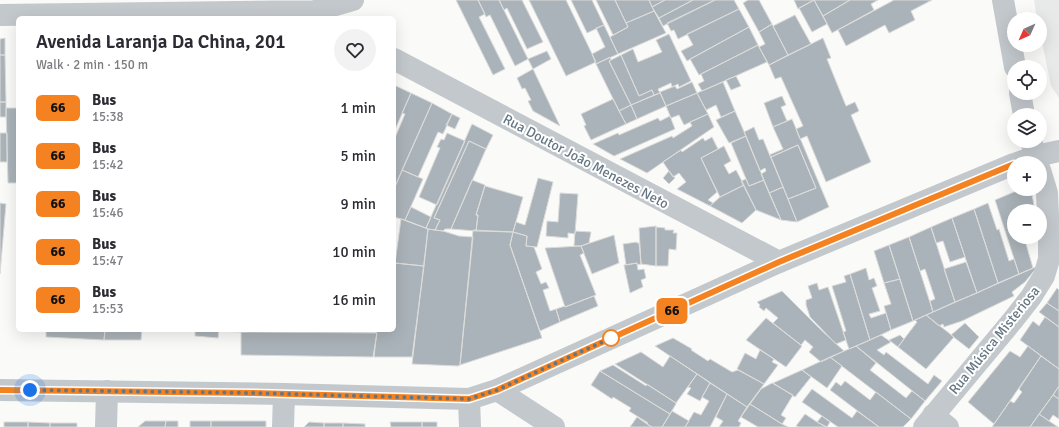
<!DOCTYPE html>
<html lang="en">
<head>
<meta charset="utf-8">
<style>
  :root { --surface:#fff; --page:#f2f2f3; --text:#2b2b33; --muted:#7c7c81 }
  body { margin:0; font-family:Signika,sans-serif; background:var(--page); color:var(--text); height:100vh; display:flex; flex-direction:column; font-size:15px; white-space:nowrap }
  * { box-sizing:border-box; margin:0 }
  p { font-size:13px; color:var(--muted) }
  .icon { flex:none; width:22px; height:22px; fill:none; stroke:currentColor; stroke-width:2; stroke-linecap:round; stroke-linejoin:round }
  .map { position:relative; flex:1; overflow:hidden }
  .drawer { position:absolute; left:16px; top:16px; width:380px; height:316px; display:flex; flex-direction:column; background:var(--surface); border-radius:6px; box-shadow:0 4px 16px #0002 }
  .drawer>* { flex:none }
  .badge { padding:0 8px; border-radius:6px; font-size:14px; line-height:26px }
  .needle { width:26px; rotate:225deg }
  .fabs { position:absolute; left:1007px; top:12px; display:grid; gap:8px }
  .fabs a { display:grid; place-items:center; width:40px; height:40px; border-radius:50%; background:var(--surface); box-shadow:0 4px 16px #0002; font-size:20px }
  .you { position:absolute; width:20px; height:20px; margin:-10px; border:3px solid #fff; border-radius:50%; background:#1a73e8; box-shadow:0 0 0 6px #1a73e833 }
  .map>.badge { position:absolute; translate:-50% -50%; box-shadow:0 0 0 2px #fff }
  .round { display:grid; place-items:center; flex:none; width:42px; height:42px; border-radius:21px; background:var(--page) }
  .headline { display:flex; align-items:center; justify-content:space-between; height:68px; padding:0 20px }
  h1 { font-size:19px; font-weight:600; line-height:30px }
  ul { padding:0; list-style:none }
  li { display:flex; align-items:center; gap:12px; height:48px; padding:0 20px }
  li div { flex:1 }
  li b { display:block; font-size:15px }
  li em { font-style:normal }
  li .badge { min-width:44px; font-weight:700; text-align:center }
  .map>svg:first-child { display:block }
  .built { fill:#e8e9e9 }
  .building { fill:#aab3b9; stroke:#dcdcda }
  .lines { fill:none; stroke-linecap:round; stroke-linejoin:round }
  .minor { stroke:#c3c8cc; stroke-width:22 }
  .tertiary { stroke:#c3c8cc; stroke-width:22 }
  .line-casing { stroke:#fff; stroke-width:9 }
  .line { stroke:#f58220; stroke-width:6 }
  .walk { stroke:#657683; stroke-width:4; stroke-dasharray:0 7.2 }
  .stop-dot { fill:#fff; stroke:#f58220; stroke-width:2 }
  .labels { text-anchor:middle; stroke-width:4; stroke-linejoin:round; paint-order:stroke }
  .street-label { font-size:14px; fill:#657683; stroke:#fff }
</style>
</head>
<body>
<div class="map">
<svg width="1059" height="427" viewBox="0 0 1059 427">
  <rect width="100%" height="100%" fill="#fafaf8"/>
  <path class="built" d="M1034,0H1059V98L1051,86L1040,32V19H1037Z"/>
  <path class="building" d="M456,0H478L485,14L479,17L505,69L493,75Z
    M478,0H499L528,59L515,66L490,15L486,17Z
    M499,0H522L543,42L527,49L507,8L504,10Z
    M529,0H566L596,62L566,76Z
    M571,0H592L604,25L587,33Z
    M596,0H615L628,27L613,35Z
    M615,0H649L654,11L626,23Z
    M649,0H665L652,7Z
    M665,0H693L659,18L652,7Z
    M693,0H715L663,26L659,18Z
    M715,0H734L739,9L678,39L674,30L671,31L667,23Z
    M748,0H759L772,24L759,32L743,3Z
    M794,0H814L798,9Z
    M814,0H850L823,16Z
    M814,0L827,24L812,32L799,8Z
    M850,0H878L871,4L874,10L832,33L823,16Z
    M894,0H932L911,11L915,20L889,33L885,25L846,46L838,30Z
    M739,9L749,27L687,61L681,51L693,45L687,34Z
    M654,11L666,33L618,54L610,37L628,27L626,23Z
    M795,15L811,44L788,55L773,26Z
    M772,24L788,55L769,65L759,47L765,44L759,32Z
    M604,25L618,54L596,64L592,54L605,47L596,28Z
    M749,27L758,45L699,75L690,59Z
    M669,34L691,81L679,87L678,84L672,87L671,83L658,89L660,93L654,95L652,90L639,96L621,55L633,49L638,62L662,52L656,40Z
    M5,38V55H0V39Z
    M823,38L831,58L827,59L846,106L855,102L859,111L851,115L871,162L826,182L807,136L800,139L796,129L803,126L781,77L775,79L769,65Z
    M758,45L767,62L702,91L698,84L704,81L701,74Z
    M547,51L551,59L533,69L528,59Z
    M0,55H5L6,102H0Z
    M621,55L639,96L652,90L654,95L631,105L637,119L626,124L619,111L631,105L609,61Z
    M610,57L611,60L609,61L631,105L619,111L596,64Z
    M533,69L560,126L533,111L528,101L531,100L525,88L522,89L517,78Z
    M736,76L741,86L731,90L726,80Z
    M692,82L697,93L666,106L660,92L675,86L677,89Z
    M723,82L735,111L721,117L716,105L706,110L697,93Z
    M394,85L411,93L394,132Z
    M411,93L432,103L394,189V140L405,114L402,113Z
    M660,93L666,106L637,119L631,105Z
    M697,93L708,114L684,125L679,115L671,118L666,106Z
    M782,96L786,105L781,107L787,121L773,127L764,103Z
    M613,99L626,124L591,140L584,126L586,125L581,114Z
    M0,102H6V117H0Z
    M432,103L452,114L443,134L438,132L418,177L402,170Z
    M6,108H18V183H8Z
    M735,111L746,136L729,143L716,120Z
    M452,114L460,118L455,129L446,125Z
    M708,114L714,127L647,173L620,159L672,136L673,138L692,126L690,122Z
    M670,116L675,129L614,156L593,144L618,133L619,135L658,118L660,121Z
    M792,119L829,207L797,222L788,199L816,188L798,145L771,157L769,155L783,149L773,127Z
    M472,124L493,135L486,149L469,141L434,218L440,220L435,230L428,229L426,228Z
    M754,127L759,140L763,139L783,187L769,193L761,174L766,171L765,168L760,171L744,132Z
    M0,133H7V162H0Z
    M447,133L465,141L437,205L419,197L440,148L437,147L441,139L444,140Z
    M746,136L764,180L749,186L731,143Z
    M712,137L718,149L701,158L717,192L708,200L713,203L710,206L677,189L686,182L679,173L673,177L663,162L681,150L682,152L703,138L705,141Z
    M469,141L486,149L451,229H445L443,231L435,230L440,220L434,218Z
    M798,145L816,188L788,199L771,157Z
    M724,146L731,161L724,165L729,174L736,170L744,185L720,197L701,158Z
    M402,170L423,179L405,220L394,217V189Z
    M669,171L675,178L669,184L663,178Z
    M538,178L553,182L537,247L526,246L527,236L513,232L516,222L525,225Z
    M746,179L749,186L764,180L781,220L756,210L741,181Z
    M472,180L485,185L476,215H478L476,231L451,229Z
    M744,185L756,210L742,223L710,206L720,197Z
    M485,186L523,197L513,232L476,231L478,215H476Z
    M783,187L788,199L797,222L781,220L769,193Z
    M1021,189H1031L1035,211H1014V237H1024L1033,268L1019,274L995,200Z
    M560,193L578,194L575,234L568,233V238L546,236L547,221L558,222Z
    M0,203L6,204L0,274Z
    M988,203L997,230L999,229L1009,261L1014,259L1019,274L998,283L974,209Z
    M411,207L431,217L426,228L405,220Z
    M974,209L998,283L977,293L952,218Z
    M952,218L965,257L950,262L943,241L936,243L931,227Z
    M401,219L428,229L424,266L395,263Z
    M656,226V266L641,264L639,228Z
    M656,227L665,228V230H674L673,233H677L676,250L669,249L668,266H656Z
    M931,227L955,302L933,312L930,301L935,299L925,269L920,271L909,237Z
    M428,229L443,231L459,236L473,237L460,365L458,366L412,364Z
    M473,230L513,232L510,245L542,338L460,365Z
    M575,231L591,232L589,243L581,246H574Z
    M513,232L527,236L526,246L534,247L542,269L536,272L541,284L546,282L549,288L543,290L550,311L556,309L560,322L540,331L510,245Z
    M614,235L619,263L592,274L581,246Z
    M909,237L933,312L913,321L889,245Z
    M637,242V243H639L641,264L637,265V263L626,265L623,244Z
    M889,245L900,279L884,283L874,251Z
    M581,246L584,253L580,255L596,295L565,307L545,248Z
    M966,262L977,293L955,302L944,269Z
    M394,263L424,266L412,357H374L377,330H394Z
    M637,263L638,270L644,269L646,278L641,280L643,287L630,293L624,265Z
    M1038,266L1025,282L1012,292L1014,296L962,321L944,327L943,324L939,326L926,315Z
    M866,268L869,280L874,278L877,286L872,288L880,311L869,314L871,318L886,313L891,330L870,340L850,274Z
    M850,274L870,340L849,349L843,332L846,331L832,286L846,282L844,276Z
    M900,279L913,321L891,330L884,306L891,304L884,283Z
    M817,283L819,290L828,287L846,340L836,344L810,317L806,305V300L812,298L808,286Z
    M1057,288L1059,290V311L1047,303Z
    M782,291L820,329L844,351L821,362L809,352L813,347L805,340L801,345L773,323L778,318L766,308L764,311L759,307L760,305L757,302Z
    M594,296L598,306L560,322L556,309L565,306V307Z
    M1047,303L1059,311V327L1039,312Z
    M926,315L954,337L926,369L898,347L917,322L915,320Z
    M1045,317L1059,327V369L1020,340L1033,321L1039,326Z
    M766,318L802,346L786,367L746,340Z
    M965,323L979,337L969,349L951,335Z
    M46,330H105L104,340L46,337Z
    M105,330H142L141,340H104Z
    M195,330H219L218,338L195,336Z
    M219,330H247V332H241L219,331Z
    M241,332H247L377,333L373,357L241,355Z
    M881,335L891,342L877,350L884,355L886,352L928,384L934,375L942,381L925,401L856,346Z
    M900,335L904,339L898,347L889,340Z
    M673,338L692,349L691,350L708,361L710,359L732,372L738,370L764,384L747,407L655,346Z
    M856,346L876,363L870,370L906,398L912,391L925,401L911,419L830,357Z
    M1028,346L1041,356L994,424L968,402L1010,351L1020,357Z
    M760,350L774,359L772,362L778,365L764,384L737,369L745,353L756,359Z
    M641,352L663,367L670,356L697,374L676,403L615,364Z
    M1041,356L1059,369V386L1053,395L1030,427H992L1010,401L1014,403L1022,392L1019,389Z
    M830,357L842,366L827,388L802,370Z
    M613,365L646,386L647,384L676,403V404L670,414L600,371Z
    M802,370L811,377L795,397L773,383Z
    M600,371L670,414L662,427H652L647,424L648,423L629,411L631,408L613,397L612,399L591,385Z
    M697,374L710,383L700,401L687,394L691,388L688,387Z
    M845,381L870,400L876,392L911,419L903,427H879L830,390L836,382L841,386Z
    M710,383L727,394L710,427H685L694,412L701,415L709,401L702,397Z
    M772,383L793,395L781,415L786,418L782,424L750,404L761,389Z
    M1059,386V399L1053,395Z
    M812,389L852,418L857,411L879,427H838L802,402Z
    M727,394L747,407L738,421L741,423L739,427H719L723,421L716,417Z
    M1053,395L1059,399V419L1053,415L1049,421L1039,414Z
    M750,404L782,424L788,427H758L741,417Z
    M672,411L689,421L685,427H662Z
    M805,414L817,422L826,427H799L796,426Z
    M1039,414L1049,421L1058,427H1030Z
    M822,416L830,422L827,427L817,422Z
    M637,417L647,424L652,427H630Z
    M145,421H166L165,427H138Z
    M166,421H178V427H165Z
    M190,421H211V427H190Z
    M211,421H266V427H211Z
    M4,422H28V427H4Z
    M28,422L50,423V427H28Z
    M309,422L324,423V427H304Z
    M390,422H422V427H391Z
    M422,422H437V427H422Z
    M50,423H77V427H50Z
    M324,423H343V427H324Z
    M343,423L365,424V427H343Z"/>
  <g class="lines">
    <path class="minor" d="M1003,0L1015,67
      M0,15L315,11L353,0
      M394,59L779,262
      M1020,93L1024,115
      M1031,141L1038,163
      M497,390L554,427
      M469,399L470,427
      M933,415L948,427
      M106,427L107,391
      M283,427L284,394
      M924,427L1013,320L1031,297L1044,276L1049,259V238L1047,193L1040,170"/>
    <path class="tertiary" d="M1017,163L1036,156L1059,151
      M0,390L284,394L469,399L497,390L779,262L1014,164"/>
  </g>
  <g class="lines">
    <g class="line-casing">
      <path id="line" d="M0,390L254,393L469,399L497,390L779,262L1014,164"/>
    </g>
    <use href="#line" class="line"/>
    <path class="walk" d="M30,390L254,393L469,399L497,390L611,338"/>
  </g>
  <circle class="stop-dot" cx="611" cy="338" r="8"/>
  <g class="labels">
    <g class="street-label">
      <text transform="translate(586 161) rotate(28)" y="5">Rua Doutor João Menezes Neto</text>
      <text transform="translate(994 340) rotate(-51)" y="5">Rua Música Misteriosa</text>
    </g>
  </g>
</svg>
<div class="fabs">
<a><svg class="needle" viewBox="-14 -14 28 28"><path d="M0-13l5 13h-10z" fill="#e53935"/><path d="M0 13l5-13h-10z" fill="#7c7c81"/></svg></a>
<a><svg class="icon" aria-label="locate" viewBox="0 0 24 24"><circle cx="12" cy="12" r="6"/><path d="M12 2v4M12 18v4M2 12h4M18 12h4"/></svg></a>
<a><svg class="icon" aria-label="layers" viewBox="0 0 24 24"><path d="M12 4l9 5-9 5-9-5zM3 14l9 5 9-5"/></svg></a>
<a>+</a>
<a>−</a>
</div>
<div class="you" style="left:30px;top:390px"></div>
<b class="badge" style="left:672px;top:311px;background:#f58220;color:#111">66</b>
<section class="drawer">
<div class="headline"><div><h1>Avenida Laranja Da China, 201</h1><p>Walk · 2 min · 150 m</p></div><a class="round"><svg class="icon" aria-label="heart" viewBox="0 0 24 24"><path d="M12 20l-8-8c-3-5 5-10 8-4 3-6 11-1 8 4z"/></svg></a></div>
<ul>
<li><span class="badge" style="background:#f58220;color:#111">66</span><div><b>Bus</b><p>15:38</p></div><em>1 min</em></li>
<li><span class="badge" style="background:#f58220;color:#111">66</span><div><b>Bus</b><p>15:42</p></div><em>5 min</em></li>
<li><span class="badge" style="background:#f58220;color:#111">66</span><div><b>Bus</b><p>15:46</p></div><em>9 min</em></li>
<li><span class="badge" style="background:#f58220;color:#111">66</span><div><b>Bus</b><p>15:47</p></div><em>10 min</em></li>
<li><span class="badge" style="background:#f58220;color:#111">66</span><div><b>Bus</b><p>15:53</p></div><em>16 min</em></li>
</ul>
</section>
</div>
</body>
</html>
